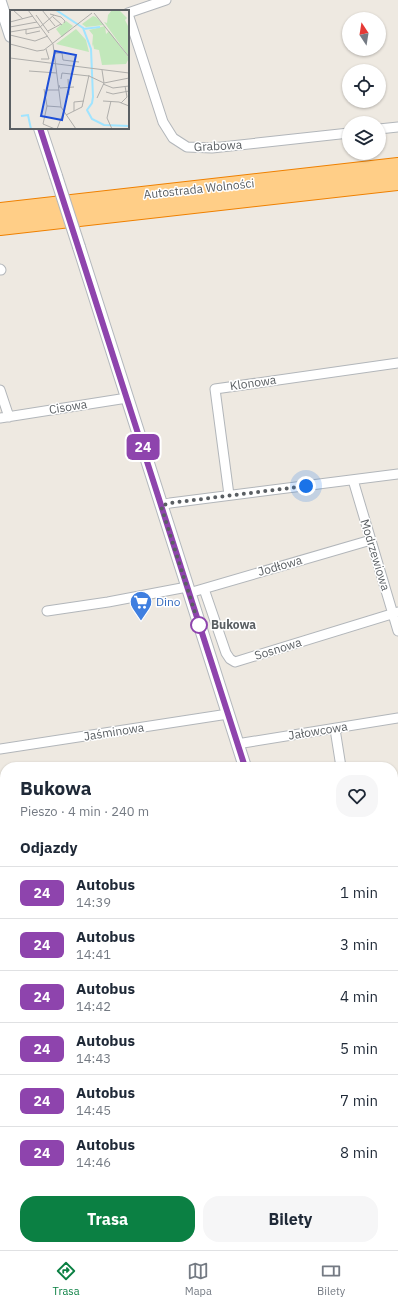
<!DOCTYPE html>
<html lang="pl">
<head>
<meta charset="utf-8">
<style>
  :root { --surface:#fff; --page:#f6f6f7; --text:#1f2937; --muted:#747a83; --line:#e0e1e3; --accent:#0b8043 }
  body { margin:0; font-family:"IBM Plex Sans",sans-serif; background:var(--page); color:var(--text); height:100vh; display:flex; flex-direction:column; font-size:15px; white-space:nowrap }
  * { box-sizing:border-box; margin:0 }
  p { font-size:13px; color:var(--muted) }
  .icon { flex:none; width:22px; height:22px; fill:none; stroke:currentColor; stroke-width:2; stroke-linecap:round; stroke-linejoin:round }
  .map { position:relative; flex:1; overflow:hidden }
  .details { position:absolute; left:0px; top:762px; width:398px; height:488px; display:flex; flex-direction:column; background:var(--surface); border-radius:16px 16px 0 0; box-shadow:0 1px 3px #0004 }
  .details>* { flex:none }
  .badge { padding:0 8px; border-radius:6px; font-size:14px; line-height:26px }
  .needle { width:26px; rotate:348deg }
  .tools { position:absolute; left:342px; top:12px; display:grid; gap:8px }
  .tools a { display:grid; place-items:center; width:44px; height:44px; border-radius:50%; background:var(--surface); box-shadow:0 1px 3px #0004; font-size:20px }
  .you { position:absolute; width:20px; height:20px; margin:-10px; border:3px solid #fff; border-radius:50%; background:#1a73e8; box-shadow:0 0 0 6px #1a73e833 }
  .map>.badge { position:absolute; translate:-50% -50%; box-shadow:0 0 0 2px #fff }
  h2 { padding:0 20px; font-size:15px; line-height:36px }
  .round { display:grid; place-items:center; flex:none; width:42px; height:42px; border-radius:16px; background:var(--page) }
  .head { display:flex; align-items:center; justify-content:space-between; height:68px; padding:0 20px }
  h1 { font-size:19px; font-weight:700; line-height:30px }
  .action { display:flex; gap:8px; margin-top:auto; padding:8px 20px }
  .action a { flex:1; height:46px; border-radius:16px; background:var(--accent); color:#fff; font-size:16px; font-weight:700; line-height:46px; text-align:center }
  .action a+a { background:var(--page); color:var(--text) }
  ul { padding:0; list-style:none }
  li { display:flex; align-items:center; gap:12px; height:52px; padding:0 20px; border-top:1px solid var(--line) }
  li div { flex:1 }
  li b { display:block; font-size:15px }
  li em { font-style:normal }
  li .badge { min-width:44px; font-weight:700; text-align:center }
  .tab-bar { display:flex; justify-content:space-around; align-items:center; height:56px; border-top:1px solid var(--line); background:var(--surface); font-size:11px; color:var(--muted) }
  .tab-bar a { display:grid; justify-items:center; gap:2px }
  .tab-bar .current { color:var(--accent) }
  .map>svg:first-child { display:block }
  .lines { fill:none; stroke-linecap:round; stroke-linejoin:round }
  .street-casing { stroke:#b2b6ba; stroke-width:11 }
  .secondary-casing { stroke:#b3b8bd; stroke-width:14 }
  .highway-casing { stroke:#ef8000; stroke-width:18 }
  .street { stroke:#fff; stroke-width:9 }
  .secondary { stroke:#fff; stroke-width:12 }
  .highway { stroke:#ffce87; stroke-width:16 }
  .secondary-bridge-casing { stroke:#b3b8bd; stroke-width:14; stroke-linecap:butt }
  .secondary-bridge { stroke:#fff; stroke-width:12 }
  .line-casing { stroke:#fff; stroke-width:9 }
  .line { stroke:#8e44ad; stroke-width:6 }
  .walk { stroke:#5a5f63; stroke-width:4; stroke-dasharray:0 7.2 }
  .stop-dot { fill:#fff; stroke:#8e44ad; stroke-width:2 }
  .labels { text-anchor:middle; stroke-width:3; stroke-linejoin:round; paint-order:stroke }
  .street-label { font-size:12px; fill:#5a5f63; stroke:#fff }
  .shop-label { font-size:12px; fill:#366cbe; stroke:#fff; text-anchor:start }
  .stop-label { font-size:12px; font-weight:bold; fill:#5a5f63; stroke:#fff; text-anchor:start }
  .inset-river { fill:none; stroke:#a0e4ff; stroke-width:2 }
  .inset-road { fill:none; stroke:#afaeab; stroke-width:1 }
  .view { fill:#1d4ed8; fill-opacity:0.15; stroke:#1d4ed8; stroke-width:2 }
  .inset-edge { fill:none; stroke:#5a5f63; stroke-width:2 }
</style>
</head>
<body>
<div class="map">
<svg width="398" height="1250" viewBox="0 0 398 1250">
  <rect width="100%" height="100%" fill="#eee9e1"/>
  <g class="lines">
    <g class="street-casing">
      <path id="street" d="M128,13L166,0
        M128,14L163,122L173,138L187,147L212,148L349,133
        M379,129L398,127
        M0,269L1,270
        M0,390L9,417
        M0,418L127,398
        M353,480L398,631
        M229,495L215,389L398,363
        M161,505L170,503L398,474
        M204,589L226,653L230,659L235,662L398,612
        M189,593L371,540
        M47,611L108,602L187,587
        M335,729L341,767
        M237,744L398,718
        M0,749L228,714
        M0,901L5,914
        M276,1245L307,1250
        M76,1250L77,1245
        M363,1250L364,1245"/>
    </g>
    <g class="secondary-casing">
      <path id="secondary" d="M0,2L11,36
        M40,128L56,176
        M79,247L245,767
        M393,1079L398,1083"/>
    </g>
    <g class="highway-casing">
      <path id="highway" d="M0,211L398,166
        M0,227L398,182"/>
    </g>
    <use href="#street" class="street"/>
    <use href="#secondary" class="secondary"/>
    <use href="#highway" class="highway"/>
    <g class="secondary-bridge-casing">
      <path id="secondary-bridge" d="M56,176L79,247"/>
    </g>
    <use href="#secondary-bridge" class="secondary-bridge"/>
  </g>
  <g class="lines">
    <g class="line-casing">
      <path id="line" d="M40,128L245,767"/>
    </g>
    <use href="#line" class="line"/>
    <path class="walk" d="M199,625L161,506L170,503L306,486"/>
  </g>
  <defs>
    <g id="supermarket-pin" transform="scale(1.15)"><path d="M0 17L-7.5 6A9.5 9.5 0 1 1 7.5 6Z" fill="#3f7fe0" stroke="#fff"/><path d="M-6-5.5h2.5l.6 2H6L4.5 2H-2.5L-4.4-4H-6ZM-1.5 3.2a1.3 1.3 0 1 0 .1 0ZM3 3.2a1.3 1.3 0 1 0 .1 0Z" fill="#fff"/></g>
  </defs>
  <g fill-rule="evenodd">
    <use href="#supermarket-pin" x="141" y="602"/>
  </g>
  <circle class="stop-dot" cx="199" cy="625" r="8"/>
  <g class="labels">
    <g class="street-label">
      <text transform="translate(218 146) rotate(-3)" y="4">Grabowa</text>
      <text transform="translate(199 189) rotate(-6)" y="4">Autostrada Wolności</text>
      <text transform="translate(253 383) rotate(-8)" y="4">Klonowa</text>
      <text transform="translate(68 407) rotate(-9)" y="4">Cisowa</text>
      <text transform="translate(375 555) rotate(73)" y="4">Modrzewiowa</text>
      <text transform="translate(280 566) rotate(-16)" y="4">Jodłowa</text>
      <text transform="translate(278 649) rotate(-17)" y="4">Sosnowa</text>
      <text transform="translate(318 731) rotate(-9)" y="4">Jałowcowa</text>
      <text transform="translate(114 732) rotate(-9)" y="4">Jaśminowa</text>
    </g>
    <g class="shop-label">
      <text x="156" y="606">Dino</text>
    </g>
    <g class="stop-label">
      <text x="211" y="629">Bukowa</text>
    </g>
  </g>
  <g transform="translate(10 10)">
    <rect width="119" height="119" fill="#eee9e1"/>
    <path d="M102,0H109L117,8L115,10L119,18V47L94,12L97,13L98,5ZM83,6L86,7L94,15L76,17L72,14ZM56,11L63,16L52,27L46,19ZM95,16L96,24L99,21L119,48L116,54L92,55L89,40L84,39L83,34L82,37L83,25L79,20ZM66,19L76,30L79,42L46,34Z" fill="#c2e8bb"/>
    <path class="inset-river" d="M46,0L73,18L81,39L83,87L82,93L77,100L82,109L94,115L119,116M73,19L90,17M11,106L18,105L21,119"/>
    <path class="inset-road" d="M3,0L13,9M18,0L43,34M32,0L45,16M84,3L119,47M40,4L51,7L55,11L54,13M26,5L39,23M43,7L52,15M0,12L23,6M0,17L27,12M16,19V24L30,21M38,21L51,14M0,22L30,17L44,5M0,25L25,31L38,26M0,34L27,41L34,40L82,3M43,34L51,97L66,119M45,43H52L53,50L69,52M0,48L119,63M31,49H39L36,39M19,61L47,63M51,69L52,63L79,66L94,73L119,68M58,69L59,85M93,74L103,78L119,76M49,75L50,78L64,77M34,79L37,96L33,114L45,119M36,80H49M96,82L103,84L119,81M87,88L94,73L92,60M93,91L109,92L119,96M101,91L97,108L102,119M111,93L117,87L115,76M37,96L51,97M64,101V92L74,91M56,105L72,97L79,65M47,119L54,101"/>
    <path class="view" d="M45,41L66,45L52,110L31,106Z"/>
    <rect width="119" height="119" class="inset-edge"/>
  </g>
</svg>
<div class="tools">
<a><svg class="needle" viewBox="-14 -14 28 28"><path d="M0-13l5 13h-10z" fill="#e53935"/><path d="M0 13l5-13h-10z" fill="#747a83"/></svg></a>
<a><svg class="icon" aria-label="locate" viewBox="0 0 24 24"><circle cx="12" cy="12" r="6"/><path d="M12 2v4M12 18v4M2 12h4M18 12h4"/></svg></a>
<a><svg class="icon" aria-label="layers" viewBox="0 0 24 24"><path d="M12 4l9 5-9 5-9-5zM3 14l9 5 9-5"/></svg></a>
</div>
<div class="you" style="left:306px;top:486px"></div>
<b class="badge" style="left:143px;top:447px;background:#8e44ad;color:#fff">24</b>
<section class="details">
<div class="head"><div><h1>Bukowa</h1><p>Pieszo · 4 min · 240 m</p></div><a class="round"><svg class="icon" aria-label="heart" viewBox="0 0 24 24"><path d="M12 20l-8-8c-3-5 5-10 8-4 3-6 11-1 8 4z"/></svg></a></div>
<h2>Odjazdy</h2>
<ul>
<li><span class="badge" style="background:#8e44ad;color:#fff">24</span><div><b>Autobus</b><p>14:39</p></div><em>1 min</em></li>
<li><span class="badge" style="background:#8e44ad;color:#fff">24</span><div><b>Autobus</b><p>14:41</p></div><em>3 min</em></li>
<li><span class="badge" style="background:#8e44ad;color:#fff">24</span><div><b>Autobus</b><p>14:42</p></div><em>4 min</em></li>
<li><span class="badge" style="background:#8e44ad;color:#fff">24</span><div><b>Autobus</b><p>14:43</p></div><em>5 min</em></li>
<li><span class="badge" style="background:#8e44ad;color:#fff">24</span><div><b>Autobus</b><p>14:45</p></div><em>7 min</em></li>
<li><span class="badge" style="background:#8e44ad;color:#fff">24</span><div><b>Autobus</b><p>14:46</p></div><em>8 min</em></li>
</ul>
<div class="action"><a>Trasa</a><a>Bilety</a></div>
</section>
</div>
<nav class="tab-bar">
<a class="current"><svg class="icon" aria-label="directions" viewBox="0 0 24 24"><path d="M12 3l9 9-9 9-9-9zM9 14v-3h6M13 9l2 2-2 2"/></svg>Trasa</a>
<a><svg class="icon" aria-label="map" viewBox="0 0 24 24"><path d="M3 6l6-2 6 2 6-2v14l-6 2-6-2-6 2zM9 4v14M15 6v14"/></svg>Mapa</a>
<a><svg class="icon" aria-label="tickets" viewBox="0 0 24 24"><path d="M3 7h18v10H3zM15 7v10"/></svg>Bilety</a>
</nav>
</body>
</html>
